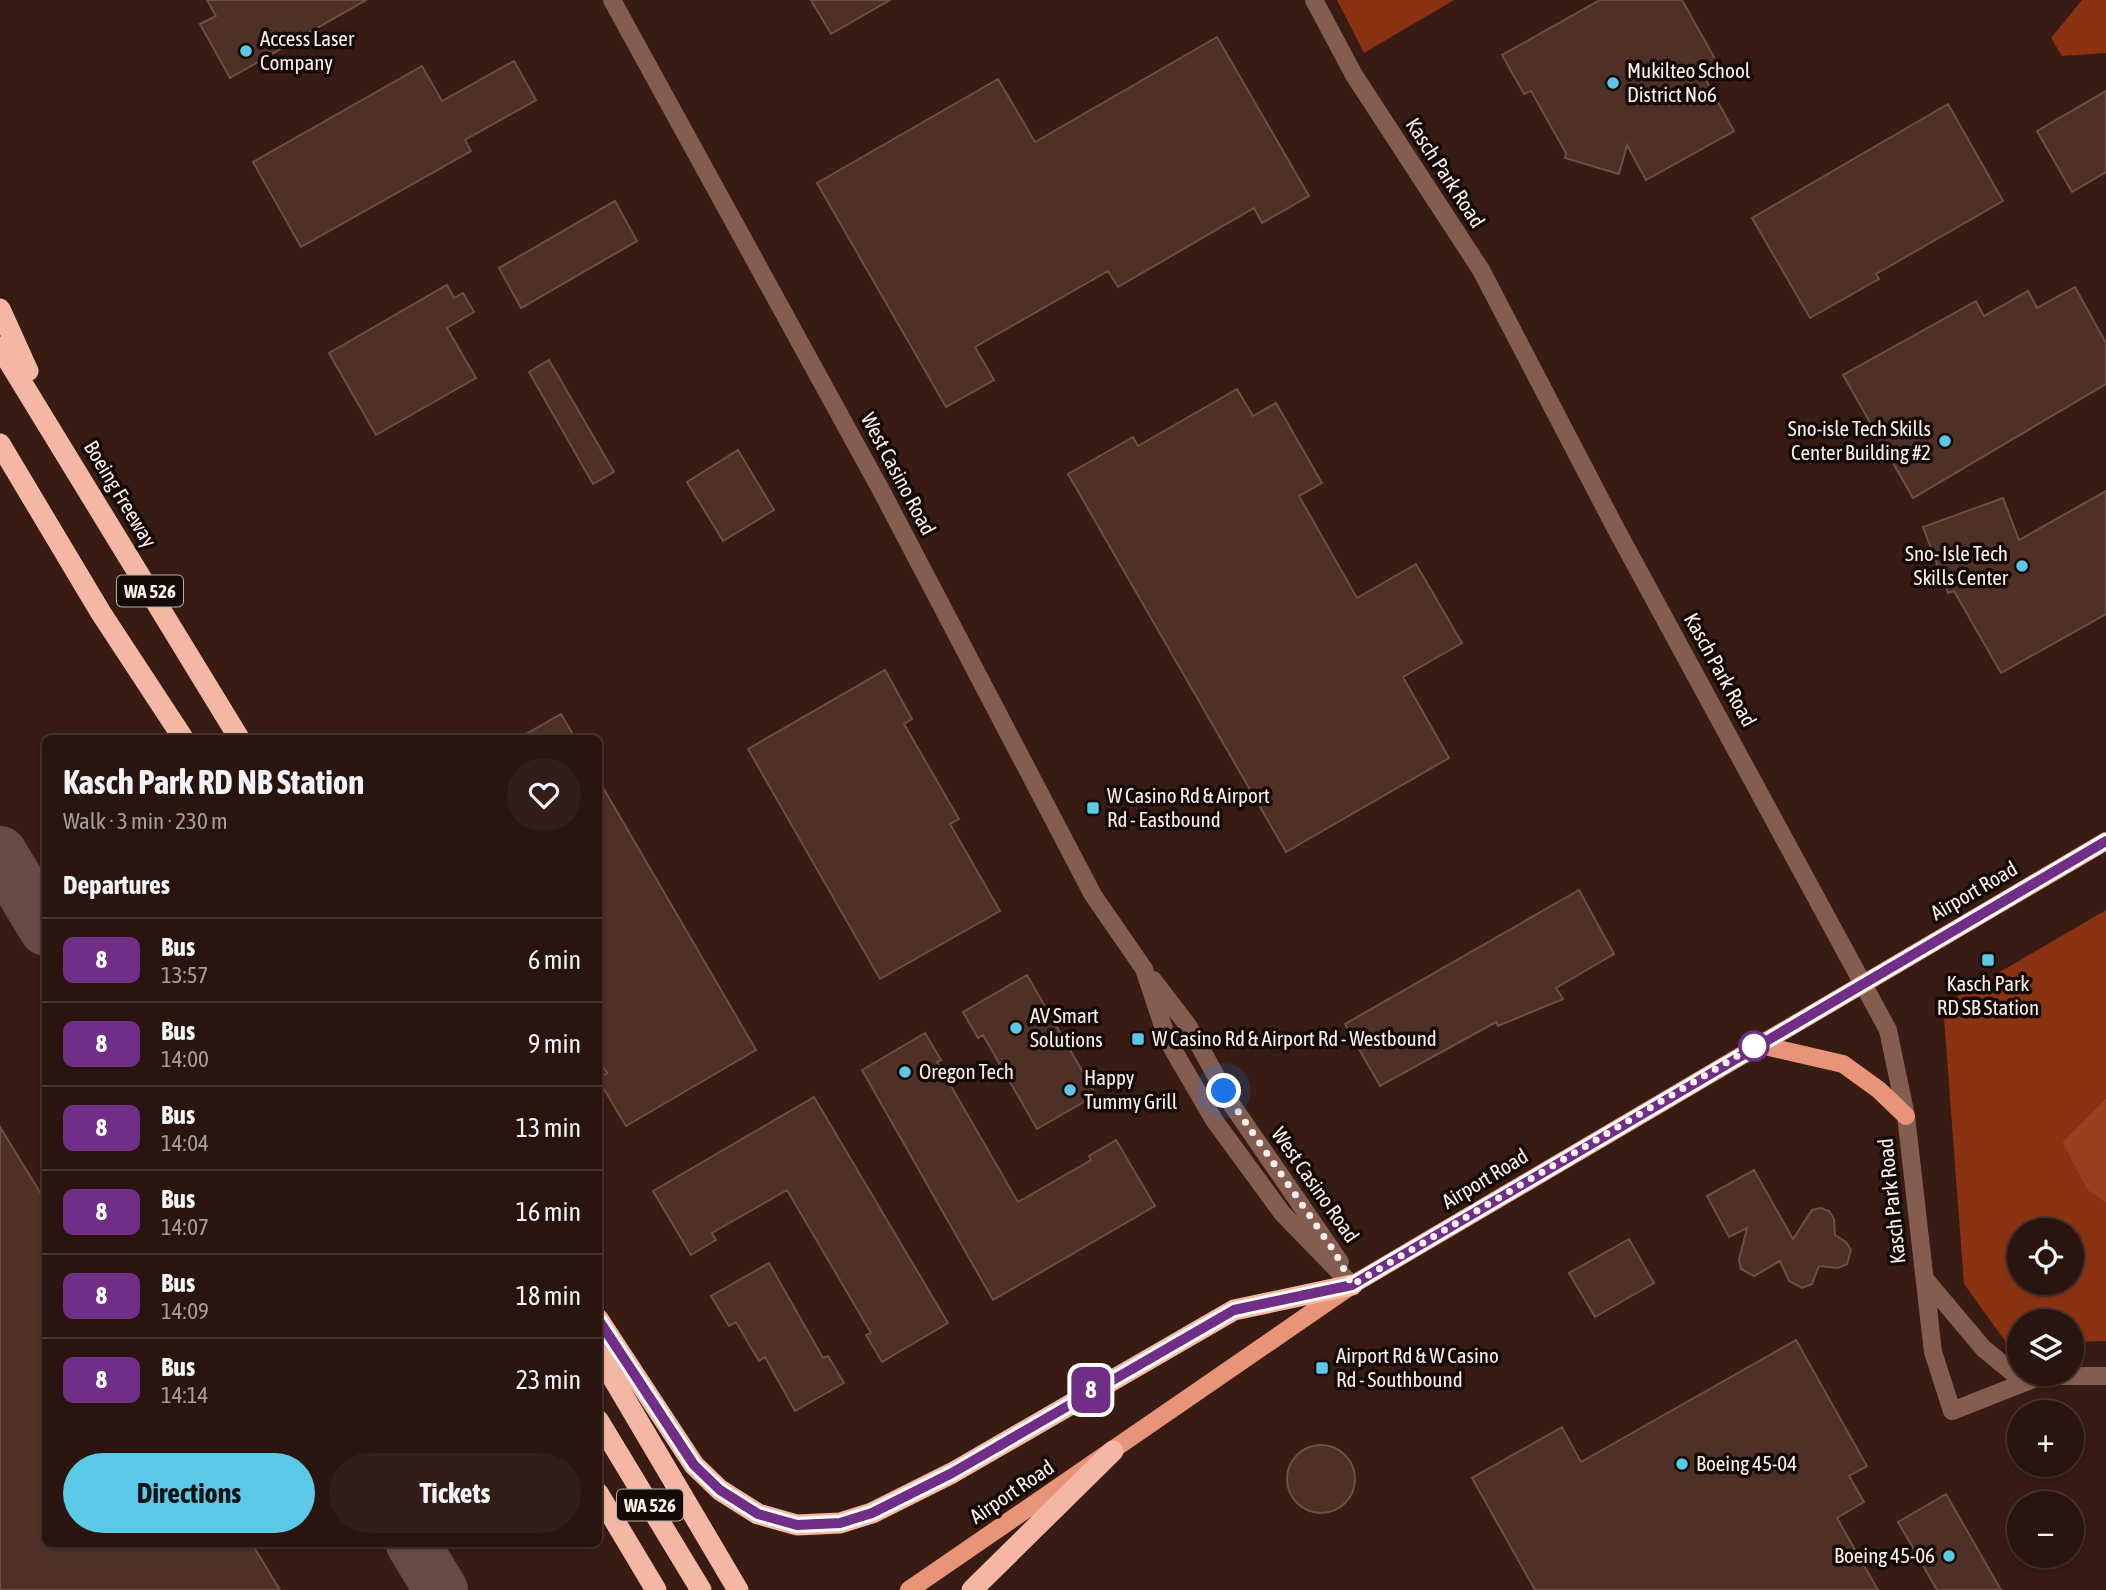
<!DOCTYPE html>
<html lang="en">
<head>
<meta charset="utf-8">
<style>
  :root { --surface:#2a140e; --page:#321d17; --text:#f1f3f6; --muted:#a59e9e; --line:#46332e; --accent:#5ac8e6 }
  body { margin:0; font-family:"Asap Condensed",sans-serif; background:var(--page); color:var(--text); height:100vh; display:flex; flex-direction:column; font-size:26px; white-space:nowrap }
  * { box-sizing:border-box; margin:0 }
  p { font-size:23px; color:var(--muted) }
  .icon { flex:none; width:38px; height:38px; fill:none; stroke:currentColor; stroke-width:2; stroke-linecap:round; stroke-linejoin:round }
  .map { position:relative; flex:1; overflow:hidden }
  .sheet { position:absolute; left:42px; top:735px; width:560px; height:812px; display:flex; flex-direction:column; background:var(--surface); border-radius:10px; box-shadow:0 2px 5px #0004,0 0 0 2px var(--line) }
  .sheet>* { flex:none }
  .badge { padding:0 14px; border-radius:10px; font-size:24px; line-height:46px }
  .fabs { position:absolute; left:2007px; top:1218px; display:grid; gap:14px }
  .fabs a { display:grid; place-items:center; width:77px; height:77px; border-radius:50%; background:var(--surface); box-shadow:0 2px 5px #0004,0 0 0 2px var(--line); font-size:35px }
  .you { position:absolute; width:35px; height:35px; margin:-18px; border:5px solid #fff; border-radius:50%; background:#1a73e8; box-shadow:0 0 0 10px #1a73e833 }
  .map>.badge { position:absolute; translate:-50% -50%; box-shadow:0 0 0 4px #fff }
  h2 { padding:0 21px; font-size:26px; line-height:63px }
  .round { display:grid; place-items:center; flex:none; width:74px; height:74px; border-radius:37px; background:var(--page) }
  .overview { display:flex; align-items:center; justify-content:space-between; height:119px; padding:0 21px }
  h1 { font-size:33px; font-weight:700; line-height:52px }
  .button { display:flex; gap:14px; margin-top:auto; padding:14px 21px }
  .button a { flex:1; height:80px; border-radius:42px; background:var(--accent); color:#111; font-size:28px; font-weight:700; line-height:80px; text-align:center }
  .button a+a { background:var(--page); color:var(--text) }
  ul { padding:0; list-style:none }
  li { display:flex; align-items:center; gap:21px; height:84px; padding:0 21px; border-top:2px solid var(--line) }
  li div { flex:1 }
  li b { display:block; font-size:26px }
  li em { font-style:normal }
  li .badge { min-width:77px; font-weight:700; text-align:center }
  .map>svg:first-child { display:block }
  .forest { fill:#8a3212; fill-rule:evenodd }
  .water { fill:#983f20 }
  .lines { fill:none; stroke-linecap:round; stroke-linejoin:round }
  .taxiway { stroke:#664c44; stroke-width:54 }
  .building { fill:#4e3026; stroke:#6f4e44; stroke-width:2 }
  .minor { stroke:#855d50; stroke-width:18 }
  .major { stroke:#e79479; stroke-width:18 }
  .highway { stroke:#f4b7a3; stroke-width:21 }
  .line-casing { stroke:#fff; stroke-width:16 }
  .line { stroke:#702e87; stroke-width:10 }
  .walk { stroke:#fcf0ec; stroke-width:7; stroke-dasharray:0 12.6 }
  .poi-dot { fill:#5ac8e6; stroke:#160a06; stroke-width:2.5 }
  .stop-dot { fill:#fff; stroke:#702e87; stroke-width:3.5 }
  .labels { text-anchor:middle; stroke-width:7; stroke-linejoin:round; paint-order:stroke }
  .shield { fill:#160a06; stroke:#b7aba7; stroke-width:2 }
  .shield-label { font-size:19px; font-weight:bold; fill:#fcf0ec }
  .poi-label { font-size:21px; fill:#fcf0ec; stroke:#160a06; text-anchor:start }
  .street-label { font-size:21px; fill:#fcf0ec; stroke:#160a06 }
</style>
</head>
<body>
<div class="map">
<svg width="2106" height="1590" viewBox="0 0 2106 1590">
  <rect width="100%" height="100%" fill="#381b12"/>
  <path class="forest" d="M1337,0H1454L1364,53Z
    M2082,0H2106V53L2062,56L2051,38Z
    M2106,910V1098L2062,1142L2087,1190L2106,1203V1341L2072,1342V1321H2020L2019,1345H2008L1964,1284L1943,1005ZM2020,1230H2072V1283H2020Z"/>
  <path class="water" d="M2106,1098V1203L2087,1190L2062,1142Z"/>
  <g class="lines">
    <path class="taxiway" d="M0,853L46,929
      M413,1544L441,1590"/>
  </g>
  <path class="building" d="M207,0H366L230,78L200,24L216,16Z
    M811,0H890L831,34Z
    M1600,0H1682L1719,66L1703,75L1734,131L1646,180L1627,145L1619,174L1565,158L1566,153L1531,91L1524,94L1502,55Z
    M1217,37L1309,196L1262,223L1254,208L1118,287L1108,271L975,347L994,380L946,407L817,183L998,79L1035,142Z
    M514,61L536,100L465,140L471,151L301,247L253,162L422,66L442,101Z
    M2106,91V172L2072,192L2037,131Z
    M1948,104L2003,201L1876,274L1879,279L1810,318L1752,218Z
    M615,201L637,241L521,308L499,268Z
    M447,285L454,298L463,293L474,312L447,328L476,378L376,435L329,353Z
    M2075,287L2106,343V384L1913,498L1843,375L1976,301L1984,316L2028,291L2037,308Z
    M549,360L614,472L593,484L529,372Z
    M1237,389L1253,416L1276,403L1322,483L1299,496L1357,598L1416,564L1462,643L1403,677L1449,758L1286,852L1068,474L1133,437L1138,446Z
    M738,450L774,510L723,541L687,482Z
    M2106,491V614L2001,673L1954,591L1948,593L1923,527L2003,498L2019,540Z
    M885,670L912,719L904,724L959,819L950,824L1000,911L880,979L748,749Z
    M561,714L575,738H519Z
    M598,779L756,1050L626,1126L598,1079L607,1073L598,1058Z
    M1579,890L1614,954L1556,988L1563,999L1498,1026L1496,1022L1380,1086L1345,1024Z
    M1027,975L1096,1095L1037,1129L983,1035L978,1038L963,1012Z
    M925,1033L941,1060L937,1062L1018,1202L1091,1160L1089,1156L1116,1140L1155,1206L993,1300L862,1070Z
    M814,1097L948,1323L882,1362L866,1335L871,1333L787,1190L712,1233L716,1240L691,1255L653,1191Z
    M0,1127L46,1202V1544H252L280,1590H0Z
    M1754,1170L1793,1239L1812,1210L1821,1208L1829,1211L1834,1219L1835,1235L1846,1242L1851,1250L1847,1264L1838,1268L1819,1266L1812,1284L1802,1288L1789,1281L1780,1261L1754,1276L1741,1269L1739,1260L1747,1228L1729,1237L1707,1196Z
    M1629,1239L1654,1283L1595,1317L1569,1273Z
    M769,1263L823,1358L828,1356L844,1383L795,1411L765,1357L759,1361L736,1322L729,1326L711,1296Z
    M1796,1340L1867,1466L1849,1476L1864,1502L1837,1518L1878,1590H1535L1472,1478L1562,1427L1581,1462Z
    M1287 1479a34 34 0 1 1 68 0a34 34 0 1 1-68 0Z
    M1946,1494L2001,1590H1937L1898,1522Z"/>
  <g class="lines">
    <path class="minor" d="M612,0L882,492L1093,895L1144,969L1168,1041L1214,1120L1282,1213L1352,1285
      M1314,0L1354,75L1481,270L1616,529L1888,1030L1906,1116L1933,1352L1952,1411L2041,1376H2106
      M1153,980L1189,1027L1232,1105L1340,1262
      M1925,1279L1983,1348L2024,1382"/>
    <path class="major" d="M1756,1044L1843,1064L1879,1090L1906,1116
      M909,1590L1352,1285L2106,841"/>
    <path class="highway" d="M0,309L28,371
      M0,347L239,738
      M0,444L101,613L183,738
      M598,1319L694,1465L720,1490L758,1514L797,1525L840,1523L872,1513L952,1473L1234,1310L1352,1285
      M598,1353L738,1590
      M598,1420L701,1590
      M598,1493L656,1590
      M972,1590L1113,1451"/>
  </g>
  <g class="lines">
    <g class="line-casing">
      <path id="line" d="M598,1319L694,1465L720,1490L758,1514L797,1525L840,1523L872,1513L952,1473L1234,1310L1352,1285L2106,841"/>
    </g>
    <use href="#line" class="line"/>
    <path class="walk" d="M1224,1091L1336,1254L1352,1285L1756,1045L1754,1046"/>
  </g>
  <g class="poi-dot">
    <circle cx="246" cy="51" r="7"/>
    <circle cx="1613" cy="83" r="7"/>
    <circle cx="1945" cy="441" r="7"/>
    <circle cx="2022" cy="566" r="7"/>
    <rect x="1086" y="801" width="14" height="14" rx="3.5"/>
    <rect x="1981" y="953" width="14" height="14" rx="3.5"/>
    <circle cx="1016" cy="1028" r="7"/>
    <rect x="1131" y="1032" width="14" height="14" rx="3.5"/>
    <circle cx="905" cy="1072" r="7"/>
    <circle cx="1070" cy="1090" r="7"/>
    <rect x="1315" y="1361" width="14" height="14" rx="3.5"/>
    <circle cx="1682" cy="1464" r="7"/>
    <circle cx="1949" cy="1556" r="7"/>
  </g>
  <circle class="stop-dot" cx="1754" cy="1046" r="14"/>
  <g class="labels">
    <g class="shield">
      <rect x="117" y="575.5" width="66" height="31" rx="5"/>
      <rect x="617" y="1489.5" width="66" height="31" rx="5"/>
    </g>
    <g class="shield-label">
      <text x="150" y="598">WA 526</text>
      <text x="650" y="1512">WA 526</text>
    </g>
    <g class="poi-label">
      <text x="260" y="46">Access Laser<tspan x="260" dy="24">Company</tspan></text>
      <text x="1627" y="78">Mukilteo School<tspan x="1627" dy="24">District No6</tspan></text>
      <text x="1931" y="436" text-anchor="end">Sno-isle Tech Skills<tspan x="1931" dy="24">Center Building #2</tspan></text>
      <text x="2008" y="561" text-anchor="end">Sno- Isle Tech<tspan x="2008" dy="24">Skills Center</tspan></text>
      <text x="1107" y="803">W Casino Rd &amp; Airport<tspan x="1107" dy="24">Rd - Eastbound</tspan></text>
      <text x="1988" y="991" text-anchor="middle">Kasch Park<tspan x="1988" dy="24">RD SB Station</tspan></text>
      <text x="1030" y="1023">AV Smart<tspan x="1030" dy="24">Solutions</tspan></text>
      <text x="1152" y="1046">W Casino Rd &amp; Airport Rd - Westbound</text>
      <text x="919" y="1079">Oregon Tech</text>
      <text x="1084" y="1085">Happy<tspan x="1084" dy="24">Tummy Grill</tspan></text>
      <text x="1336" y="1363">Airport Rd &amp; W Casino<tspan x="1336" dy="24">Rd - Southbound</tspan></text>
      <text x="1696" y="1471">Boeing 45-04</text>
      <text x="1935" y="1563" text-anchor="end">Boeing 45-06</text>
    </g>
    <g class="street-label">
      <text transform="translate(1445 173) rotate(57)" y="7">Kasch Park Road</text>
      <text transform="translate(898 474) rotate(62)" y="7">West Casino Road</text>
      <text transform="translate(120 494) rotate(59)" y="7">Boeing Freeway</text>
      <text transform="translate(1720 670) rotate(61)" y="7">Kasch Park Road</text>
      <text transform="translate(1974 891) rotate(-30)" y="7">Airport Road</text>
      <text transform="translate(1485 1179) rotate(-31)" y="7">Airport Road</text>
      <text transform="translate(1315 1185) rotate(55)" y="7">West Casino Road</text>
      <text transform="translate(1892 1201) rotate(-96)" y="7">Kasch Park Road</text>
      <text transform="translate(1012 1492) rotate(-34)" y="7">Airport Road</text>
    </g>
  </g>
</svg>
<div class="fabs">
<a><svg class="icon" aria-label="locate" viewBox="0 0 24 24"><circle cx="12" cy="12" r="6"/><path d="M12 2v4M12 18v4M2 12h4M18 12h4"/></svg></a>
<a><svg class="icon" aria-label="layers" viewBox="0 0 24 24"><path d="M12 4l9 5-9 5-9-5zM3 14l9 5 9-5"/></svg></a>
<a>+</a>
<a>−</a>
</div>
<div class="you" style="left:1224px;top:1091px"></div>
<b class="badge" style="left:1091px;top:1390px;background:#702e87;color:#fff">8</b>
<section class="sheet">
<div class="overview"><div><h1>Kasch Park RD NB Station</h1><p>Walk · 3 min · 230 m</p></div><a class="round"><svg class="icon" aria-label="heart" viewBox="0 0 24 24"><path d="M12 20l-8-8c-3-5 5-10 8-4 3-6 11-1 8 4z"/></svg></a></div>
<h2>Departures</h2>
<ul>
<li><span class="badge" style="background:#702e87;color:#fff">8</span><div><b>Bus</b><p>13:57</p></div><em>6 min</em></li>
<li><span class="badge" style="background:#702e87;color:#fff">8</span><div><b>Bus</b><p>14:00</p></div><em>9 min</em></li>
<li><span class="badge" style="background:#702e87;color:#fff">8</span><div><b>Bus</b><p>14:04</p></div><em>13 min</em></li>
<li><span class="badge" style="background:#702e87;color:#fff">8</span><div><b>Bus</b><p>14:07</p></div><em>16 min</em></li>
<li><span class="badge" style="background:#702e87;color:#fff">8</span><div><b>Bus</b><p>14:09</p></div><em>18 min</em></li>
<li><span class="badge" style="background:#702e87;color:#fff">8</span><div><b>Bus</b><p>14:14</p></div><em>23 min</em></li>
</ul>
<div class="button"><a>Directions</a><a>Tickets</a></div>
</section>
</div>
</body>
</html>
